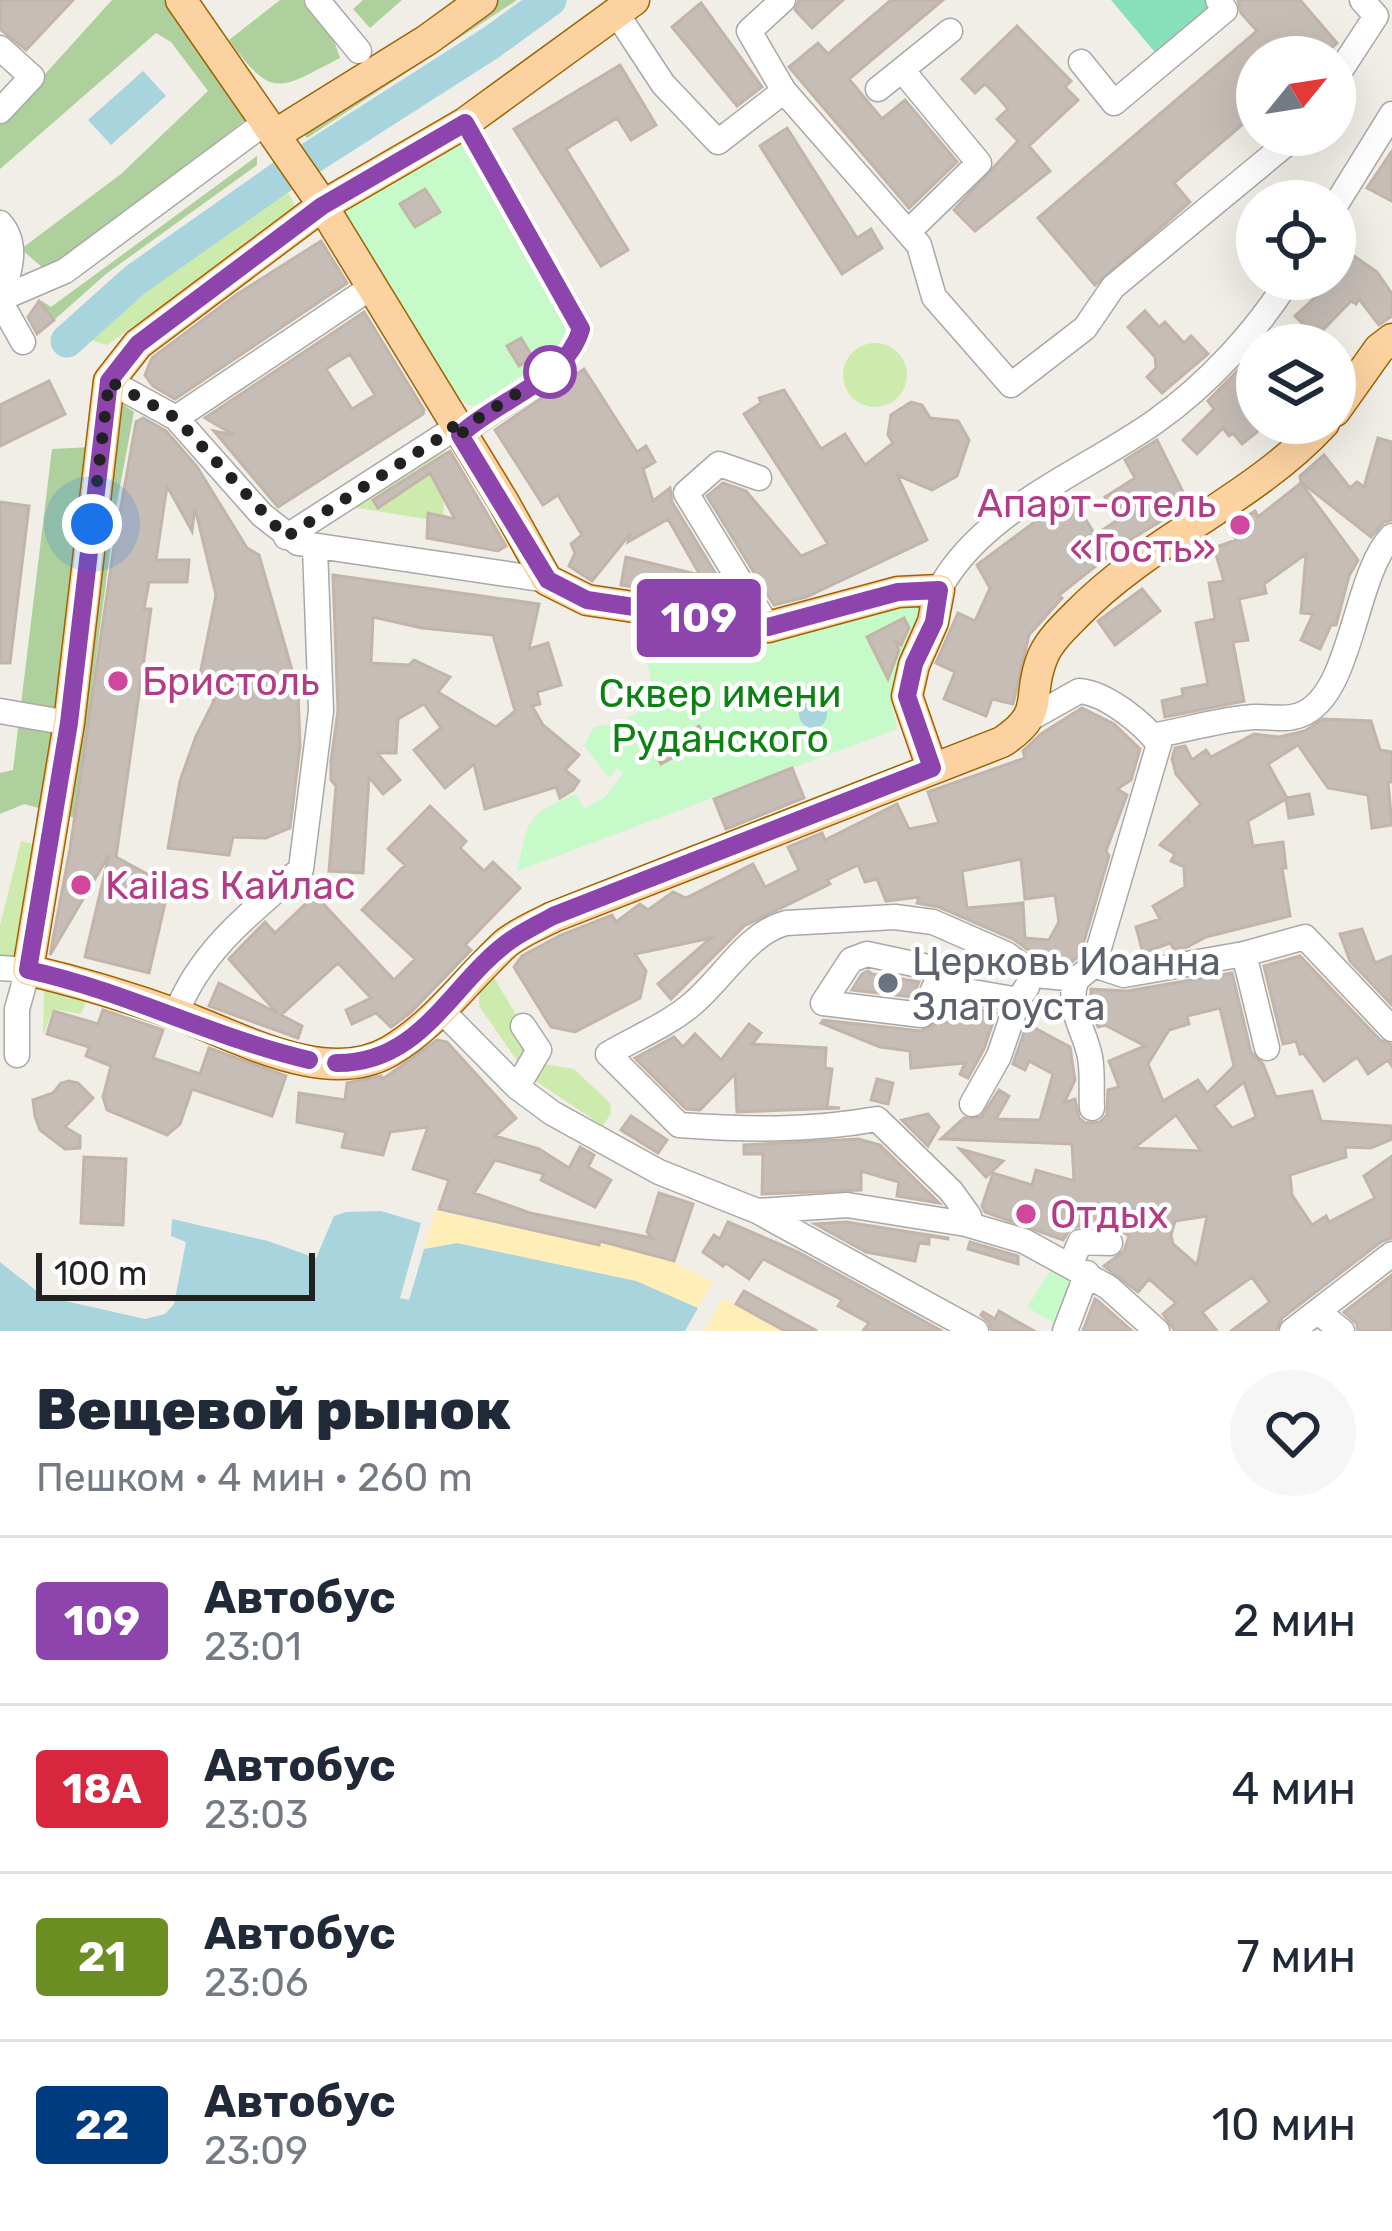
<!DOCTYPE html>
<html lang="ru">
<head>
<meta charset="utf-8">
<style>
  :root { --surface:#fff; --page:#f6f6f7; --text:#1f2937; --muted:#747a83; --line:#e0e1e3 }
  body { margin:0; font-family:Rubik,sans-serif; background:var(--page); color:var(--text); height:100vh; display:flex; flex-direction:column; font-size:45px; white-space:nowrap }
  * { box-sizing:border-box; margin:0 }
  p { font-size:39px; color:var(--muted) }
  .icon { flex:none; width:66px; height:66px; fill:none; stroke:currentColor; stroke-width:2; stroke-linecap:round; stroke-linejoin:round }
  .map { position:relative; height:1331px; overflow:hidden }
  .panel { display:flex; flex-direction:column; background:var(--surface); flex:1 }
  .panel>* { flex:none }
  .badge { padding:0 24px; border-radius:9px; font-size:42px; line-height:78px }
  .needle { width:78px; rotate:60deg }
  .buttons { position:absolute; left:1236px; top:36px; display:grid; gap:24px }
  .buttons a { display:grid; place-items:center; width:120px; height:120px; border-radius:50%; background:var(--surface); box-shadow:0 12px 48px #0002; font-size:60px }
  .scale { position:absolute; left:36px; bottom:30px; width:279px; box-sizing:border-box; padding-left:12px; border:6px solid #212121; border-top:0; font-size:33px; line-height:42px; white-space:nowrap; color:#212121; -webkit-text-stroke:9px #fff; paint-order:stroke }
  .you { position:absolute; width:60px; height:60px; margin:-30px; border:9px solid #fff; border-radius:50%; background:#1a73e8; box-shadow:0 0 0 18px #1a73e833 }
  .map>.badge { position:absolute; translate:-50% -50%; box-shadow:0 0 0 6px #fff }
  .round { display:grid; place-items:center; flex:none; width:126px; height:126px; border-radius:63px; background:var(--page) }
  .overview { display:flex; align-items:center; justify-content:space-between; height:204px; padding:0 36px }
  h1 { font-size:57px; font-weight:800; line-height:90px }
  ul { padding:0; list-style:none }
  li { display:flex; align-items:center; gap:36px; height:168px; padding:0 36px; border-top:3px solid var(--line) }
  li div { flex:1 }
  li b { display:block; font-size:45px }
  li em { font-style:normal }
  li .badge { min-width:132px; font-weight:700; text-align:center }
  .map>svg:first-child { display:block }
  .grass { fill:#ceebae }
  .forest { fill:#add09c }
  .sand { fill:#ffeeb8 }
  .park { fill:#c6fac8 }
  .pitch { fill:#86e0ba }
  .water { fill:#a8d4de }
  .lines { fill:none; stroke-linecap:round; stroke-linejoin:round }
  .river { stroke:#a8d4de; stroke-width:33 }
  .building { fill:#c6bdb7; stroke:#c3b4aa; stroke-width:3; fill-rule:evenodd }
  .minor-casing { stroke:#a8a8a8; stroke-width:27 }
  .major-casing { stroke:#9e6400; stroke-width:33 }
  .minor { stroke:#fff; stroke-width:24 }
  .major { stroke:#fcd2a1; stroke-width:30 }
  .line-casing { stroke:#fff; stroke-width:27 }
  .line { stroke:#8e44ad; stroke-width:18 }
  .walk { stroke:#212121; stroke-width:12; stroke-dasharray:0 21.6 }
  .stop-dot { fill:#fff; stroke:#8e44ad; stroke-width:6 }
  .hotel-dot { fill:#d1479c; stroke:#fff; stroke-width:4.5 }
  .worship-dot { fill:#6b7280; stroke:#fff; stroke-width:4.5 }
  .labels { text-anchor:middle; stroke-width:9; stroke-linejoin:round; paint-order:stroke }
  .hotel-label { font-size:39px; fill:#b23c85; stroke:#fff; text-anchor:start }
  .park-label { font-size:39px; fill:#0c8212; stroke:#fff }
  .worship-label { font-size:39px; fill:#5b616d; stroke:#fff; text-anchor:start }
</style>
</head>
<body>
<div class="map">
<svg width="1392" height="1331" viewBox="0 0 1392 1331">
  <rect width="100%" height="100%" fill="#f1eee7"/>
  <path class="grass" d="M274,193L289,194L298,211L107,345L90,340L154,285Z
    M843 375a32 32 0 1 1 64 0a32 32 0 1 1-64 0Z
    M444,451L468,493L444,495L443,522L352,507Z
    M21,841L42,846L23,959L0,956V926Z
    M493,976L537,1050L520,1065L479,1006V990Z
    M44,988L87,998L81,1014L53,1009L43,1035Z
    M543,1064L574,1069L610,1103L611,1113L603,1126L531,1078Z"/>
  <path class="forest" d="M112,0H164L250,116L51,275L21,249L121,174L208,91L171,42L156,33L0,169V124Z
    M280,0H303L332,34L340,58C279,89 273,101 229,40Z
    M363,0H402L370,28L353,9Z
    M494,0H517L307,138L299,128Z
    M257,156V165L106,274L54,320L36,304L42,301L51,307Z
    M107,393L134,412L115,513L75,818L24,804L0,814V773L13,770L52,449L91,447Z"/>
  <path class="sand" d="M435,1211L600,1246L608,1241L657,1254L713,1282L698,1308L636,1281L542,1261L457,1243L424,1249Z
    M723,1298L785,1331H704Z"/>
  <path class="park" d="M459,142L571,323L569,344L480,404L471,406L450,392L343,221L341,206Z
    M929,592L892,702L897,729L517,871C530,817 524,816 576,794L584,809L605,797L623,774L618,768L609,778L584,745L594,727C632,720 662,710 647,663L630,651L636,635L726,640Z
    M1051,1270L1083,1279L1061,1327L1027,1307Z"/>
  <path class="pitch" d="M1111,0H1209L1216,8L1159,57Z"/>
  <path class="water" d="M143,71L166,96L111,145L88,120Z
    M799 714a14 14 0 1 1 28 0a14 14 0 1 1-28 0Z
    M381,1211L421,1223L400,1298L409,1300L424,1249L457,1243L542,1261L636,1281L698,1308L685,1331H0V1262L43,1296L145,1319L165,1314L174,1304L186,1242L171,1236L172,1219L268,1241L316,1258L334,1216L346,1212Z"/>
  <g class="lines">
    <path class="river" d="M306,161L492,42L550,0
      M67,341L135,280L287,173"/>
  </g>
  <path class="building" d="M0,0H73L26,50L0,29Z
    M799,0H843L812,28L795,10Z
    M891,0H943L849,79L882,119L905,100L957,162L909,208L789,67L818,43L828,54Z
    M1238,0H1300L1337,43L1321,57H1257V112L1174,183L1190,202L1095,285L1038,218L1257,31L1241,13Z
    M701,3L762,87L737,106L672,27Z
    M1017,26L1071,81L1065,87L1078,100L1029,146L1050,171L975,231L954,210L1018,141L997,119L1008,109L997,96L985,84L975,93L962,79Z
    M620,65L656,125L631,140L617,118L566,149L628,250L601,266L514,129Z
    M787,128L857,238L871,229L882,248L842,274L760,146Z
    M1392,151V201L1367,188Z
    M425,189L440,212L415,227L400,204Z
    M321,241L347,283L175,399L153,386L145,375L152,358L236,295Z
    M1344,249L1377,272L1392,294V316L1379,325L1359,299L1356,304L1351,301L1316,337L1295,316L1335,279V263Z
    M39,301L54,320L37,334L28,317Z
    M1145,311L1159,327L1165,322L1184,343L1191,336L1208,354L1162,393L1147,377L1156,368L1155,357L1128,327Z
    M364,312L424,410L423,414L278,507L214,431L234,435L205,418ZM350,354L375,395L352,409L326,369Z
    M521,338L533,358L519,366L507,346Z
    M1257,351V432L1242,444L1233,433L1229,436L1223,428L1197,454L1183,440L1214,409L1208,401Z
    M584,369L637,452L646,446L655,462L643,469L653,501L670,488L672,502L733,602L621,585L626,557L700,575L668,519L628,542L630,534L592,581L569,566L575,553L571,544L582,535L558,495L543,505L495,430Z
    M49,381L65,414L0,446V405Z
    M784,390L821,449L845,434L865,465L893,443L888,435L891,415L911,402L922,405L930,418L958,421L969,440L957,476L932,490L897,475L927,540L806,597L774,605L707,496L723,483L746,491L801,556L828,544L744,414L761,403L759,398Z
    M143,418L166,431L197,467L247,548L259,555L298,691L300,746L290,828L266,838L233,837L229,855L168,848L180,781L196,736L214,701L200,675L216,595L195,508L192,531L167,486L156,560H189L187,582H149L144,609H151L116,857L169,886L149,973L85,957L109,855L50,955L70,849L114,546L136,422Z
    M1378,438L1392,442V520L1384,522L1371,537L1301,482L1300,476L1324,455L1350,488L1357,482L1364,487Z
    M1157,440L1189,504L1125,543L1059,595L1062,598L1029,635L1013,704L992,699L986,716L944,699L955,672L936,663L958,613L975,621L990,588L977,565L1071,495L1095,535L1119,519L1105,497L1135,478L1125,460Z
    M450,451L506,546L498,551L427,538L428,513L455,519L430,473L378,508L373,500Z
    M1301,483L1358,560L1349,576L1336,625H1331L1320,649L1301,640L1313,614L1301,613L1306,554L1264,584L1266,593L1239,599L1248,640L1233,642L1244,701L1165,717L1162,701L1183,696L1182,689L1208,684L1196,623L1215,619L1209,583L1224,581L1214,548L1236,540L1229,528L1255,511L1258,517Z
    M0,502L29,506L10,663H0Z
    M333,575L539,604L529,649L548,643L561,685L537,692L540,704L532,706L543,725L579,755L565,770L579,781L573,790L560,798L556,787L485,809L474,764L445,788L414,750L441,728L424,704L398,719L396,753H377L400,780L383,794L369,777L363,873L329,871L336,786L331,780V761L338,711ZM373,617L422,628L493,635L515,711L496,727L438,692L450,677L414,660L409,665L371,663Z
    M1142,589L1160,611L1115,645L1098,621Z
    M904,618L909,628L901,645L896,642L899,650L888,679L867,637Z
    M1082,708L1114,724L1140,749L1131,780L1117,789L1127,795L1106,851L1109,856L1080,955L1072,962L1039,958L1013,939L939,907L917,903L919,897L886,901L877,879L865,882L858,865L827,880L830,884L744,926L671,999L658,984L711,938L635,954L646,971L640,998L575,1032L551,1027L514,967L522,956L561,935L612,915L616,922L640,904L648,910L673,892L686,898L753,864L765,887L799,870L788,847L822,833L825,840L897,804L909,829L939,823L928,792L1025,758L1023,751L1041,734ZM1021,859L1025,899L1055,895L1059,922L1049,940L1025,938L1023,903L967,908L962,871Z
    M1323,719L1371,721L1380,750L1392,752V782H1388L1392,825L1372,828L1368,795L1328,788L1298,745L1268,764L1287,798L1309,794L1313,814L1289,818L1286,799L1248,821L1253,846L1283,842L1286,868H1282L1290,916L1206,937L1187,947L1174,949L1170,943L1143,953L1136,927L1160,919L1153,906L1185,887L1184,867L1171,861L1175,854L1160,845L1186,819L1190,824L1188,817L1201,804L1176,774L1172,759L1175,748L1185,746L1192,760L1206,750L1211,757L1254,734L1279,737L1305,731Z
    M699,726L706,739L661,764L654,751Z
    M792,768L804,798L726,829L714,799Z
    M430,806L466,841L460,848L484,871L493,862L520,888L465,945L471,950L410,1013L391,1027L376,1013L352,1024L346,1010L371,998L338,963L281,1015L302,1026L298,1038L209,1006L219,983L277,1013L229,959L265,922L275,933L315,895L394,980L415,959L362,910L405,865L388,849Z
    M1362,929L1375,963L1392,956V1005L1350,961L1340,934Z
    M1300,956L1380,1040L1392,1045V1066L1388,1060L1368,1074L1357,1057L1324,1081L1303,1053L1300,1054L1296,1041L1283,1044L1264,966Z
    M868,971L872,974L919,982L912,997L852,990L862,974Z
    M1232,973L1251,1052L1263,1064L1276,1097L1312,1091L1321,1121L1392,1126V1139L1371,1148L1345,1147L1346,1157L1290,1175L1292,1195L1312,1225L1326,1216L1329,1222L1375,1198L1364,1176L1392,1156V1238L1382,1241L1282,1318L1276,1331H1231L1270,1302L1252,1277L1202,1312L1217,1331H1175L1163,1314L1176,1303L1149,1279L1138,1292L1104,1266L1124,1251L1129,1236L1120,1230L1079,1226L1070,1229L1063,1240L985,1212L982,1206L993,1173L1032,1185L1036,1170L1074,1181L1072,1144L941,1139L964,1118L981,1117L999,1090L1009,1096L996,1119L1040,1120L1053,1074L1029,1061L1025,1070L1013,1064L1027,1024L1070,1047L1075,1080L1064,1103L1075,1099L1079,1118L1085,1123L1100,1122L1107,1115L1108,1090L1119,1087L1109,1061L1145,1046L1105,1025L1098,1027L1091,1005V989L1127,991ZM1220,1008L1234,1066L1207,1093L1198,1080L1163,1101L1148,1064L1169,1030L1189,1024L1187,1016ZM1244,1082L1256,1117L1232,1128L1214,1106ZM1176,1115L1201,1151L1134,1148ZM1207,1216L1197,1265L1173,1244L1171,1235L1175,1221Z
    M958,1006L996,1013L984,1049L968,1078L960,1074L965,1063L911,1068L910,1051L880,1047L821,1023L823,1020L921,1031L936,1023L960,1022Z
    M103,1010L163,1030L153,1058L200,1074L209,1048L286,1076L272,1116L192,1089L180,1124L167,1135L107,1110L103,1097L111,1066L86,1056L89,1047L47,1034L54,1011L98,1024Z
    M749,1024L761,1033L752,1044L826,1048L825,1068L832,1069L827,1107L840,1108L737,1112L735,1074L700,1110L686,1109L635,1058L674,1037L683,1047L695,1034L721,1060Z
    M437,1040L447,1042L516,1118L495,1136L539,1149L569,1168L580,1147L594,1155L588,1167L611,1180L595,1207L541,1180L544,1174L495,1160L474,1193L530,1213L652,1238L647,1232L659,1193L693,1204L674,1261L600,1241L599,1245L439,1209L449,1180L413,1169L428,1127L390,1132L383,1155L342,1147L346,1132L297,1122L299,1093L345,1100L347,1083L381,1076L383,1079Z
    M877,1079L893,1083L888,1104L871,1100Z
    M69,1081L78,1083L93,1098L65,1127L80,1136V1148L65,1149L40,1130L35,1116L33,1100L53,1093L61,1083Z
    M928,1114L939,1127L928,1146L902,1120Z
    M631,1116L667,1140L658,1153L621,1130Z
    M858,1139L880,1145L939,1203L897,1196L899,1182L861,1171V1190L762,1194L763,1154H744V1145Z
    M960,1149L1003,1161L986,1177Z
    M84,1157L126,1159L123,1225L81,1223Z
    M728,1222L798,1252L942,1331H863L869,1323L838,1306L842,1300L763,1259L749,1279L726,1263L723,1266L703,1252L714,1235L720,1239Z
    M846,1222L948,1238V1239L929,1236V1244L919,1243L915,1261L866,1252L815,1224Z
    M970,1242L1018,1256V1264L968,1249Z
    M1392,1275V1331H1358L1357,1324L1344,1312Z
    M744,1291L817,1331H785L736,1304Z
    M1095,1299L1098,1301L1132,1331H1083Z
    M999,1311L1034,1331H992L989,1322L981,1315L983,1312L995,1319Z"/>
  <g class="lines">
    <g class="minor-casing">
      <path id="minor" d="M317,0L359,51
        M783,0L749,31L784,91
        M617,14L663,84L718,142L784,91L919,245L934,297L1011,385L1085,328L1113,287L1297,135
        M0,48L32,77L0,111
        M1081,62L1114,103L1225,10L1218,0
        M902,70L979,163L908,232
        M1335,79L1376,16L1362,0
        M878,89L950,31
        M1335,206L1392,114
        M0,223C19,244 10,273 0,297
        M0,299L65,271L259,127L276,134
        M0,301L23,342
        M109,381L176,418L262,515L298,543L547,580
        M176,418L370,288
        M461,435C498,399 566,381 581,329L465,123
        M759,478L719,464L686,493L768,627
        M286,537L452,430L454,423
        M939,590C981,510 1086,471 1156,421C1208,384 1256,332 1289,279
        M0,711L69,723
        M1152,736C1186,730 1220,719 1254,717C1269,716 1285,721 1300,715C1353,696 1353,576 1392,536
        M1244,954L1267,1048
        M1094,965L1124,975L1244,954L1305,937L1392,1029
        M0,968L28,970L17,1009V1055
        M942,970L922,1015L823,1003L851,960L867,954L942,970L955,989L1018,1000
        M1077,979C1065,1006 1085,1030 1090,1057C1093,1073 1091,1091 1092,1108
        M442,1011L517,1087L552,1113L659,1172L757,1211L847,1205L966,1224L1024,1241L1108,1287L1157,1331
        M176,1014C200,951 251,912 301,869L321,711L315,547
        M517,1087L539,1050L523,1026
        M972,1104L999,1056L1018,1000L1027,987
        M757,1211L976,1331
        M966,1224L969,1216L951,1191L877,1119C810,1131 746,1130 679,1125L608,1054C635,1038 667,1025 691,1005C722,980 747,933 786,923L895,917L933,922L1006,954L1035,975L1077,979L1094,965L1159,744C1143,723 1106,693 1079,691L1031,718
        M1071,1264L1080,1242L1110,1243
        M1318,1312L1342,1331
        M1065,1331L1087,1273
        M1292,1331L1392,1254"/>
    </g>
    <g class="major-casing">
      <path id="major" d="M181,0L314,192L503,501L547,580L587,600L768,627L898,592L939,590L933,622L914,665L907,696L932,768
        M634,0L465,123L322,206L138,344L109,381L69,723L28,970C79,982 129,997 179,1015C240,1037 327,1088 390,1051C437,1023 466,980 505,944C518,933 537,925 553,917L1002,742C1048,712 1025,698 1043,656C1050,640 1065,626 1077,614C1150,539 1253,500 1324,423
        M276,134L427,40L482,0
        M1335,411L1379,349L1392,339"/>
    </g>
    <use href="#minor" class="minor"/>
    <use href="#major" class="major"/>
  </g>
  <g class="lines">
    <g class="line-casing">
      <path id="line" d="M309,1060C214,1038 125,991 28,970L69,723L109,381L138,344L322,206L465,123L581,329C566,381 498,399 460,435L548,580L587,600L768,627L898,592L939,590L934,622L914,664L907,696L932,768L553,916C539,924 524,931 511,940C451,982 423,1064 336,1063"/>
    </g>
    <use href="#line" class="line"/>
    <path class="walk" d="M92,524L109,381L176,418L286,537L452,430L454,423L460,435L477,419L550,372"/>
  </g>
  <circle class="stop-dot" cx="550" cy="372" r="24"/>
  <g class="hotel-dot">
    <circle cx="1240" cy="525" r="12"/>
    <circle cx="118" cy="681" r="12"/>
    <circle cx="81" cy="885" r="12"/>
    <circle cx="1026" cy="1214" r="12"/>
  </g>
  <circle class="worship-dot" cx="888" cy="983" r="12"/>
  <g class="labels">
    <g class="hotel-label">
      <text x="1216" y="517" text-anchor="end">Апарт-отель<tspan x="1216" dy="45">«Гость»</tspan></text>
      <text x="142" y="695">Бристоль</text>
      <text x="105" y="899">Kailas Кайлас</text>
      <text x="1050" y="1228">Отдых</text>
    </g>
    <g class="park-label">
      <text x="720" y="707">Сквер имени<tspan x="720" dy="45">Руданского</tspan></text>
    </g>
    <g class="worship-label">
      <text x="912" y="975">Церковь Иоанна<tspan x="912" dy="45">Златоуста</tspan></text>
    </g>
  </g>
</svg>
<div class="buttons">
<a><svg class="needle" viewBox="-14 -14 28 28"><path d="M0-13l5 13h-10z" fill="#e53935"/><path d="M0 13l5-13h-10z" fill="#747a83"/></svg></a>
<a><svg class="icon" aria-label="locate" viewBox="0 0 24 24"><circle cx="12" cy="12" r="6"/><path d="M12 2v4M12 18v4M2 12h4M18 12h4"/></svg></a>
<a><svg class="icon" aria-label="layers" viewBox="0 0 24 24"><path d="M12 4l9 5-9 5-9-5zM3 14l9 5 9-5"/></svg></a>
</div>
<div class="scale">100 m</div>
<div class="you" style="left:92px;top:524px"></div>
<b class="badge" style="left:699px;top:618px;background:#8e44ad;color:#fff">109</b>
</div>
<section class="panel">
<div class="overview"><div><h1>Вещевой рынок</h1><p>Пешком · 4 мин · 260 m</p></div><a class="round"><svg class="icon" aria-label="heart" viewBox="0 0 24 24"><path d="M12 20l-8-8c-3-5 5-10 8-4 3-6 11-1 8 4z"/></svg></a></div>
<ul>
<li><span class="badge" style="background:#8e44ad;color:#fff">109</span><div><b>Автобус</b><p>23:01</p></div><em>2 мин</em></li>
<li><span class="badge" style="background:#d7263d;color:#fff">18А</span><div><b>Автобус</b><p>23:03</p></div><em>4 мин</em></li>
<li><span class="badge" style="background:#6b8e23;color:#fff">21</span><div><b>Автобус</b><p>23:06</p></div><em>7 мин</em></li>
<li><span class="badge" style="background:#003b80;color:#fff">22</span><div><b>Автобус</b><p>23:09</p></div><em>10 мин</em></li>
</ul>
</section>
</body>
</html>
